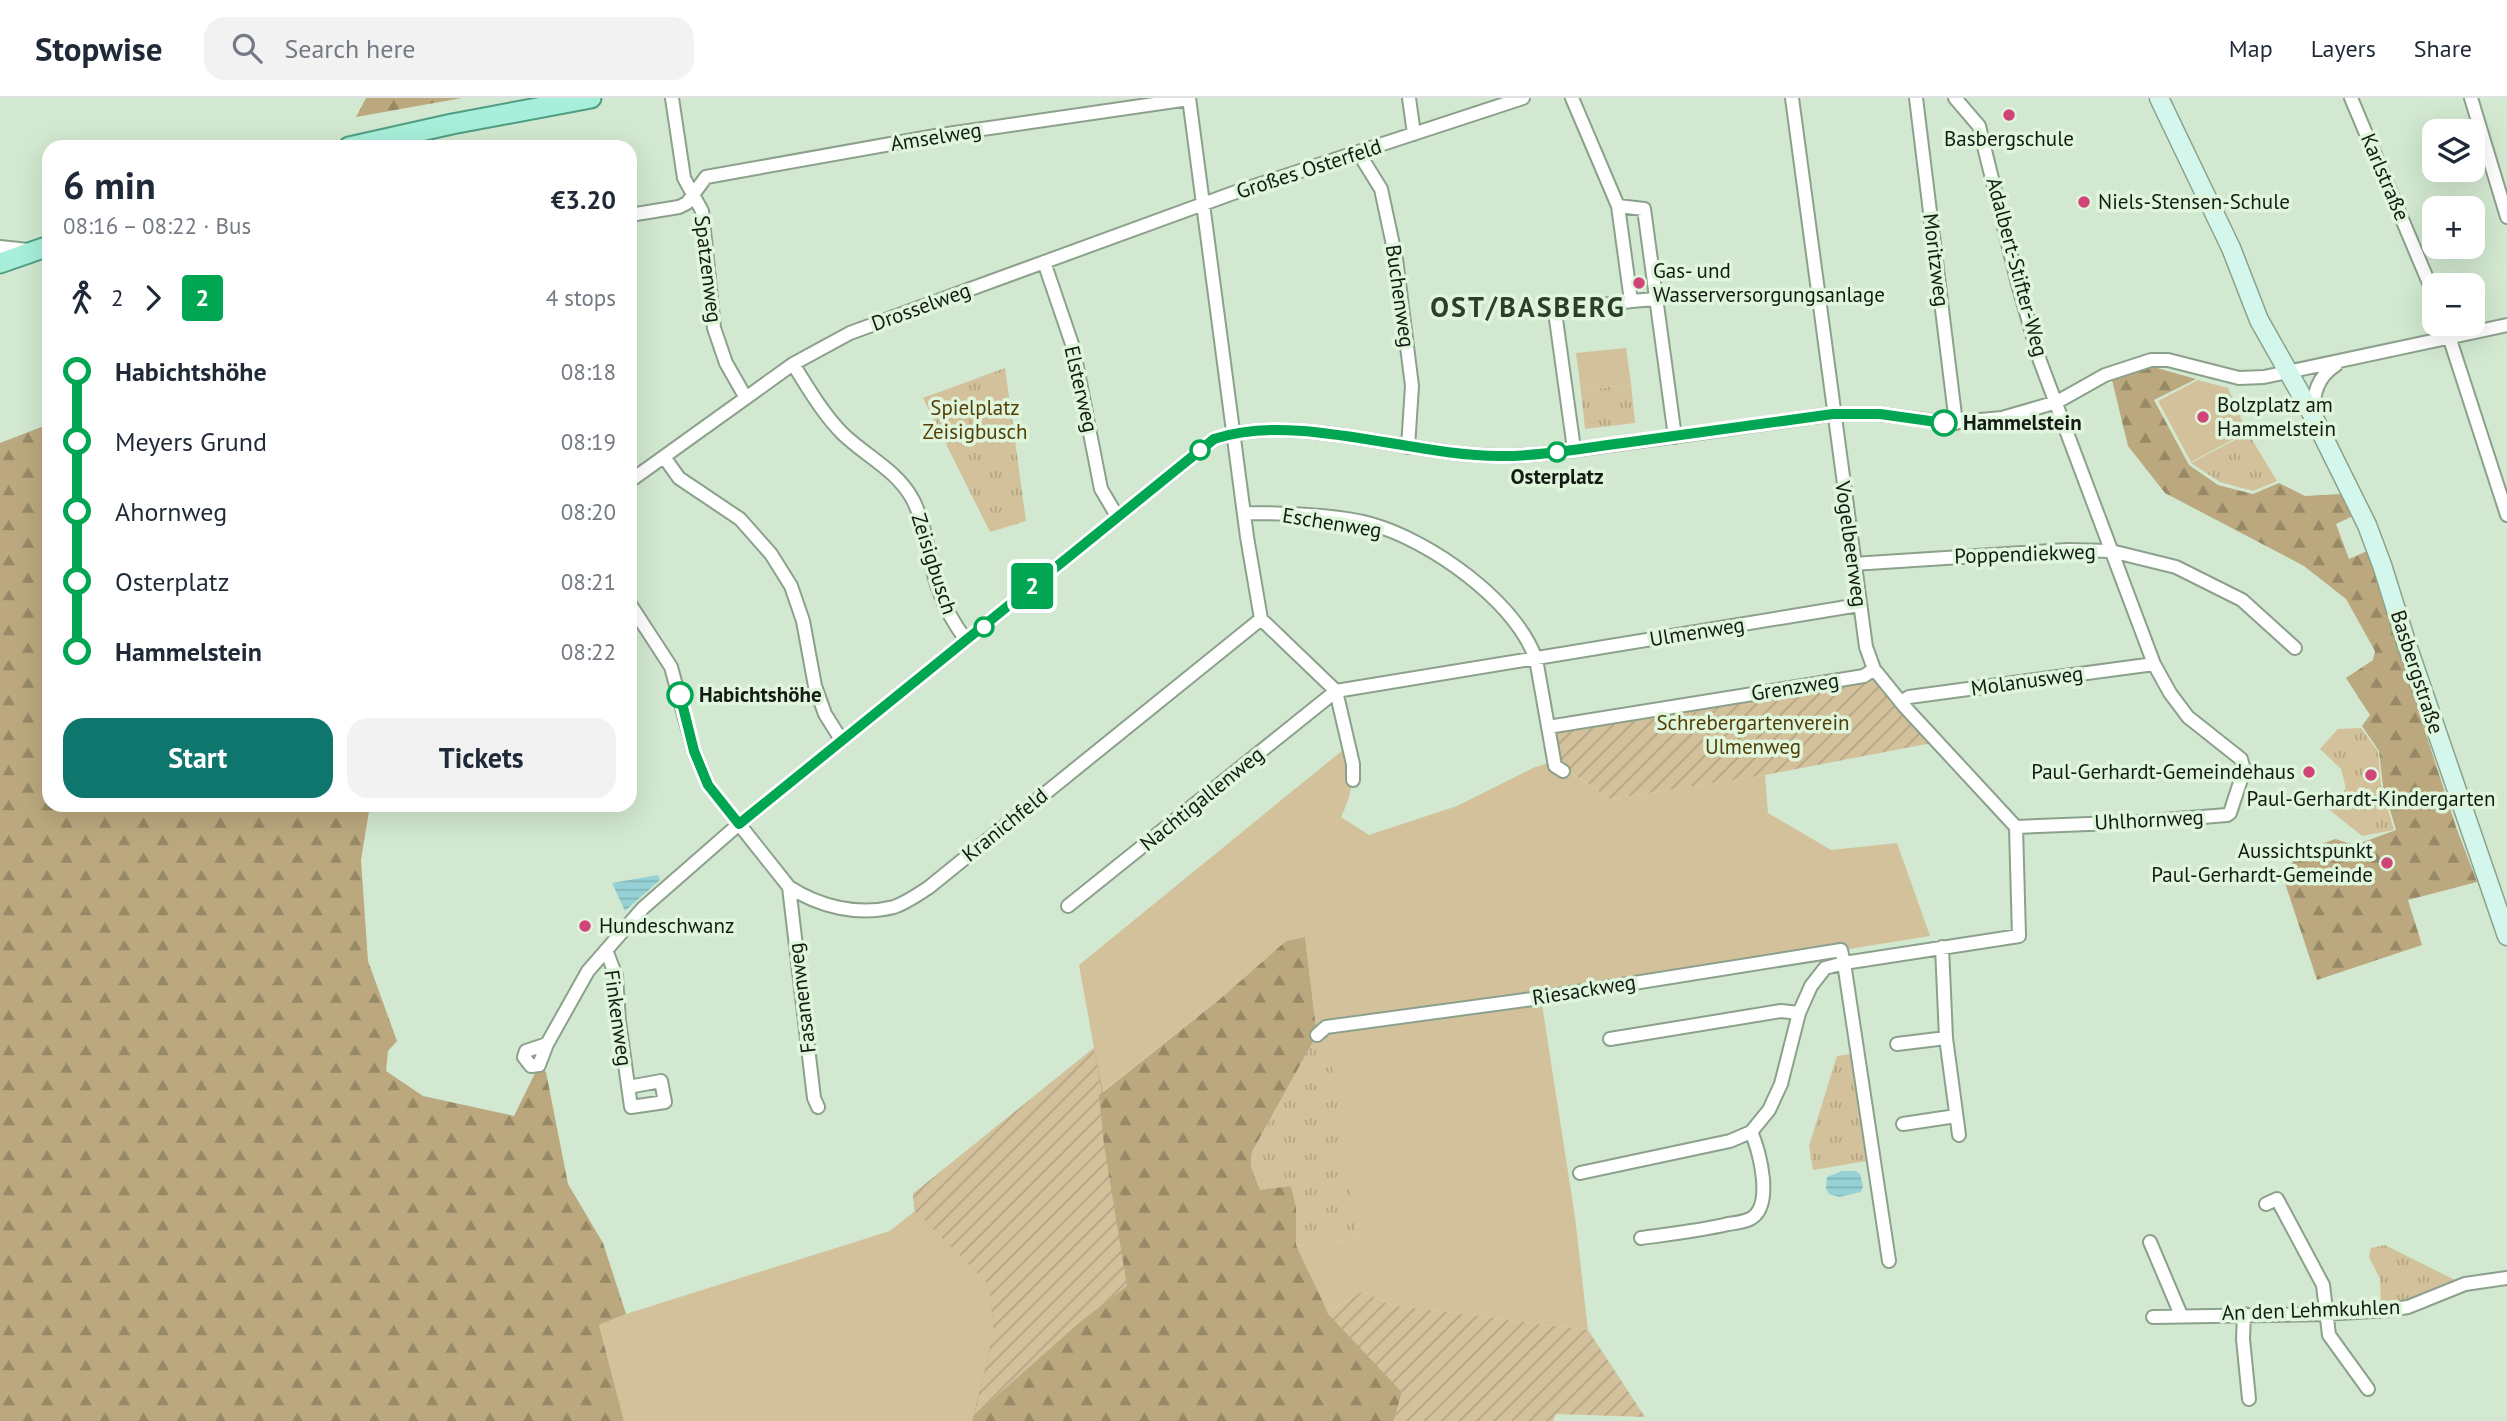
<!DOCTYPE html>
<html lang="en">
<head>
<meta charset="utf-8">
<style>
  :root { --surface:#fff; --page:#f2f2f3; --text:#1f2937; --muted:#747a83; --line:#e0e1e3; --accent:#0f766e }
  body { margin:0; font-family:"PT Sans",sans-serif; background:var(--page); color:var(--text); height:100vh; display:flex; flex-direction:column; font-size:26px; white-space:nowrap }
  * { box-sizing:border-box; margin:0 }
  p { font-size:23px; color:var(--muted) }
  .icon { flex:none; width:38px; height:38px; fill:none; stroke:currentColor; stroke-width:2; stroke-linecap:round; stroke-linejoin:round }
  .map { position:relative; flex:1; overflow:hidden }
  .side { position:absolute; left:42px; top:42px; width:595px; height:672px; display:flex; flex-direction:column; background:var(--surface); border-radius:21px; box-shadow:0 7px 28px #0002 }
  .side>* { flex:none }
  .badge { padding:0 14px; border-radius:5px; font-size:24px; line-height:46px }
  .controls { position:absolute; left:2422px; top:21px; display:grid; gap:14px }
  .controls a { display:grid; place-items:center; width:63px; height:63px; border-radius:14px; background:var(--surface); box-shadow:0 7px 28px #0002; font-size:35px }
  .map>.badge { position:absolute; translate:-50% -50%; box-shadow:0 0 0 4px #fff }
  .legs { display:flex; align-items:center; gap:10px; height:77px; padding:0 21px; font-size:23px }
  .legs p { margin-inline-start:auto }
  .summary { display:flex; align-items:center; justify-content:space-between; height:119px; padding:0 21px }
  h1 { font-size:38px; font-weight:700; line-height:52px }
  .action { display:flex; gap:14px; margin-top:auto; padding:14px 21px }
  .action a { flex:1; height:80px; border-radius:21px; background:var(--accent); color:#fff; font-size:28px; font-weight:700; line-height:80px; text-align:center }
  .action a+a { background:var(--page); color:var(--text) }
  ul { padding:0 21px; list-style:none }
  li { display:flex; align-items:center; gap:24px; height:70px; font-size:26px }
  li i { display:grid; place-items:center; width:10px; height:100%; margin:0 9px; background:currentColor }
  li i::after { content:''; width:18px; height:18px; margin:-9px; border:5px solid; border-radius:50%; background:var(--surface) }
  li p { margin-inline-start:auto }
  li:first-child i { background:linear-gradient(#0000 50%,currentColor 0) }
  li:last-child i { background:linear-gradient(currentColor 50%,#0000 0) }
  header { display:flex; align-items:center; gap:42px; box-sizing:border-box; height:98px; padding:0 35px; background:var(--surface); border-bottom:2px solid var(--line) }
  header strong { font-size:33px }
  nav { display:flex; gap:38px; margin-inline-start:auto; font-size:24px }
  .search { width:490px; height:63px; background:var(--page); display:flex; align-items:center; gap:18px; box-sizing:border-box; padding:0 24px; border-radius:21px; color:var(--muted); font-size:26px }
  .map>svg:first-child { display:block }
  .grass { fill:#d3c19b }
  .forest { fill:url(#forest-firs) }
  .park { fill:url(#park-tufts) }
  .garden { fill:url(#garden-furrows) }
  .water { fill:url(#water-rules) }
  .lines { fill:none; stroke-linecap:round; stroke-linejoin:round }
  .street-casing { stroke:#8ca18b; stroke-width:16 }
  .secondary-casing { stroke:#8ca18b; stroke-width:21 }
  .primary-casing { stroke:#4e9e84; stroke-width:23 }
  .street { stroke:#fff; stroke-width:12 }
  .secondary { stroke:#d3f7ec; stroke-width:18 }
  .primary { stroke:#a7efda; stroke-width:19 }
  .line-1-casing { stroke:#fff; stroke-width:16 }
  .line-1 { stroke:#00a651; stroke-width:10 }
  .poi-dot { fill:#d04477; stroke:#dff6dd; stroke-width:2.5 }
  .stop-1-dot { fill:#fff; stroke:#00a651; stroke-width:3.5 }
  .labels { text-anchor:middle; stroke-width:7; stroke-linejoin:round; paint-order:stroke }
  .street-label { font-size:21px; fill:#131b13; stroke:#dff6dd }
  .poi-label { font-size:21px; fill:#131b13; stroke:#dff6dd; text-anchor:start }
  .park-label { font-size:21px; fill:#523e06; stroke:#dff6dd }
  .stop-label { font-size:21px; font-weight:bold; fill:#131b13; stroke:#dff6dd; text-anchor:start }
  .district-label { font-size:28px; font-weight:bold; letter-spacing:2px; fill:#2d3f2c; stroke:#dff6dd }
</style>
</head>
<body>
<header>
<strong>Stopwise</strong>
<div class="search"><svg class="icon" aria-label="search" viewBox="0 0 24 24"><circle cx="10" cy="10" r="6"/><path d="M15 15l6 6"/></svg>Search here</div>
<nav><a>Map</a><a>Layers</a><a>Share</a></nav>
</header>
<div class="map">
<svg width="2507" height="1323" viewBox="0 0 2507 1323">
  <defs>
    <pattern id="forest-firs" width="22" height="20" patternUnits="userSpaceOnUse" patternTransform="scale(1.75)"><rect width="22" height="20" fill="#bba87e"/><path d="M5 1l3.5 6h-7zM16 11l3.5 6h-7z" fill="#978866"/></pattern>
    <pattern id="park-tufts" width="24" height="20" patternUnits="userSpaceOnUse" patternTransform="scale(1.75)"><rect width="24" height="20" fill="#d3c19b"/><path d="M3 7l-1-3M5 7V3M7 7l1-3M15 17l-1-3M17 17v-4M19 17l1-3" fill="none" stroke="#b4a585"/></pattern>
    <pattern id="garden-furrows" width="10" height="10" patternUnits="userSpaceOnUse" patternTransform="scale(1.75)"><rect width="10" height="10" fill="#d3c19b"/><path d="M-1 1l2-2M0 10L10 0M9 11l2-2" fill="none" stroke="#b4a585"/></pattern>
    <pattern id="water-rules" width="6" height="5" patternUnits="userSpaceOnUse" patternTransform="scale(1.75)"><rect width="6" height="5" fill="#96d2d5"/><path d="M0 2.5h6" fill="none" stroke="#80b4b6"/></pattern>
  </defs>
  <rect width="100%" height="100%" fill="#d2e8d0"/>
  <path class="grass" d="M1626,250L1631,286L1581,293L1576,255Z
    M2198,282L2228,290L2247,334L2191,364L2158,303Z
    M1349,647C1353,679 1355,689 1341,719L1369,737L1457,708L1533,670L1554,663L1610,701L1765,677L1768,715L1831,752L1897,745L1930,838L1541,900L1575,1119L1588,1232L1391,1207L1363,1193L1327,1215L1296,1147L1357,1141L1317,937L1305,839L1286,843L1220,901L1102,994L1079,867Z
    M915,1113L989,1186L994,1234L972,1323H624L599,1227L626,1216L890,1133Z"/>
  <path class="forest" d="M366,0H462L356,19Z
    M2150,268L2196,281L2154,302L2189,367L2218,387L2253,396L2279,385L2305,398L2341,396L2353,418L2336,426L2349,461L2367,453L2456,729L2477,784L2408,802L2422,847L2317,882L2285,785L2287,769L2306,752L2335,741L2355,747L2396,732L2383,688L2379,653L2362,628L2370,617L2346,580L2373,562L2375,553L2346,501L2304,468L2165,395L2128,348L2112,282Z
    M49,326V707H370L361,762L368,863L397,943L388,953L386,973L423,998L514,1018L539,967L546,974L568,1086L603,1145L626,1216L599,1227L624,1323H0V345Z
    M1305,839L1317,937L1252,1054L1251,1069L1291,1087L1296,1108V1147L1328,1215L1402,1294L1394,1323H972L994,1234L989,1186L915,1113L913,1096L1094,950L1103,994L1220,901L1286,843Z"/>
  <path class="park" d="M1005,270L1026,423L990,434L923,300Z
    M1631,286L1635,325L1585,331L1581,293Z
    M2248,335L2277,383L2253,393L2220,384L2191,365Z
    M2361,630L2378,653L2381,687L2394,732L2362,738L2325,708L2337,706L2346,690L2341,671L2320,651L2338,631Z
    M1326,929L1357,1141L1296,1147V1108L1291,1088L1260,1092L1251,1069L1252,1054L1317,937Z
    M1858,955L1873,1062L1813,1072L1809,1048L1837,958Z
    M2385,1147L2455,1182L2405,1205L2381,1208L2380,1181L2369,1159L2371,1150Z"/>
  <path class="garden" d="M1874,571L1937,644L1765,677L1610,701L1554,663L1549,629Z
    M1094,950L1102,994L1099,997L1104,1047L1127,1188L1080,1224L974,1318L994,1234L989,1186L915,1113L913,1096Z
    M1363,1193L1391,1207L1588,1232L1645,1319L1556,1316L1553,1323H1394L1402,1294L1327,1215Z"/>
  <path class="water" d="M658,777L660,782L625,813L612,785Z
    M1842,1073H1856L1860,1076L1863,1088L1861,1094L1839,1099L1829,1096L1826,1090L1827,1079Z"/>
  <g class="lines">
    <g class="street-casing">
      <path id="street" d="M672,0L684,80L702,113L714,230L726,265L746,300
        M1189,0L1247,439L1261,521L1336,593L1353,666V682
        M1409,0L1414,36
        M1572,0L1618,108L1631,203L1656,201
        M1916,0L1956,325
        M1955,0L1979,28L2018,186L2040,263L2154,566L2170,595L2188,619L2241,661L2244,672L2230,715L2227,717L2139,724L2016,729
        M2351,0L2434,197
        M2471,0L2507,119
        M1358,54L1381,91L1396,161L1412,288L1408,349
        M1618,108L1644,111L1675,339
        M630,117L679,109L687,105L706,79L941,37L1189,1
        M0,149L28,152
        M1044,164L1073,249L1101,391L1117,418
        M2445,226L2507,417
        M793,266C808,290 823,316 843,336C867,359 897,372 913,402C928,432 928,465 940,495C946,513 955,527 966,542
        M2312,316C2314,295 2317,279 2336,267
        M1574,351L1555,214L1631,203
        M664,359L679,380L740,421L771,456L791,488L803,523L815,588L825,616L842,643
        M630,383L793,266L850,235L1236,94L1523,0
        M1244,415C1282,415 1334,416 1371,426C1431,443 1514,502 1536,561L1555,668L1563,673
        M1853,466L2068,452L2111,453L2176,469L2242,502L2295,550
        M630,506L671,569L694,653L708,687L789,789C820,809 858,818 894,809C906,805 917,797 928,790L1261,521
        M1901,604L1909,599L2154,566
        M1548,629L1864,578L1874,571
        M789,789L814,1000L818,1009
        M1068,808L1336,593L1859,507
        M1942,849L1946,940L1959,1037
        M606,852L616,878L619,923L631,1009L665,1004L661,983L628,989
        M1317,937L1326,929L1540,900L1841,852L1844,865L1889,1163
        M1610,941L1781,913L1799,915
        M547,946L539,967L531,968L524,959L526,953L547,946L588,873L643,810L739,726L1214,341C1298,313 1413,359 1502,358C1541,358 1580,351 1618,346C1690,337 1762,326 1833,316H1879L1948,325L2002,320L2057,304L2105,277L2151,262H2168L2239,280L2264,279L2507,227
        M1897,946L1946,940
        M1903,1026L1956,1018
        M1580,1075L1730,1043L1751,1034L1769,1012L1781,986L1799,915L1811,888L1825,870L1844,865L2019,838L2016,729L1904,608L1874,571L1866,549L1792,0
        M2266,1106L2277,1101L2323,1187L2329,1237L2368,1291
        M1641,1140C1670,1136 1699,1133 1728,1126C1735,1125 1744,1124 1750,1121C1774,1109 1760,1053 1751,1034
        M2150,1144L2181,1217
        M2244,1216L2243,1241L2249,1301
        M2153,1219L2325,1216L2388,1212L2408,1209L2465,1186L2507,1180"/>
    </g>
    <g class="secondary-casing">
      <path id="secondary" d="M2159,0L2231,150L2259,222L2312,316L2367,427L2382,467L2407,547L2507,838"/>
    </g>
    <g class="primary-casing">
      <path id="primary" d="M349,49L452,26L591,0
        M0,165L49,148"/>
    </g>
    <use href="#street" class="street"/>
    <use href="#secondary" class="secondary"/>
    <use href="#primary" class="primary"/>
  </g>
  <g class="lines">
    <g class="line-1-casing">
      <path id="line-1" d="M680,597L694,653L708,687L739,726L1214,341C1298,313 1413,359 1502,358C1543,358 1583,350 1623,345C1693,336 1763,326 1833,316H1880L1944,325"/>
    </g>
    <use href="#line-1" class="line-1"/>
  </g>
  <g class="poi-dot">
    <circle cx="2009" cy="17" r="7"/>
    <circle cx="2084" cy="104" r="7"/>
    <circle cx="1639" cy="185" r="7"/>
    <circle cx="2203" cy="319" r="7"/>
    <circle cx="2309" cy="674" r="7"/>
    <circle cx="2371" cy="677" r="7"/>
    <circle cx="2387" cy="765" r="7"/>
    <circle cx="585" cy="828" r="7"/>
  </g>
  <g class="stop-1-dot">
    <circle cx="1944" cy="325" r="12"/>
    <circle cx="1200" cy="352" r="9"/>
    <circle cx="1557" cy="354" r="9"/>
    <circle cx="984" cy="529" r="9"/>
    <circle cx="680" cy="597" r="12"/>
  </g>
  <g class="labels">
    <g class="street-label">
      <text transform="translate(936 39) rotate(-9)" y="7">Amselweg</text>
      <text transform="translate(1309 71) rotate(-18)" y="7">Großes Osterfeld</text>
      <text transform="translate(2385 79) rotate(67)" y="7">Karlstraße</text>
      <text transform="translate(1936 162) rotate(83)" y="7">Moritzweg</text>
      <text transform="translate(2017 169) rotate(75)" y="7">Adalbert-Stifter-Weg</text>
      <text transform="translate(708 171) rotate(83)" y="7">Spatzenweg</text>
      <text transform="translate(1400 198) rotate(82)" y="7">Buchenweg</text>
      <text transform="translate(921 209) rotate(-20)" y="7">Drosselweg</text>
      <text transform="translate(1081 291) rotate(77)" y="7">Elsterweg</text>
      <text transform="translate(1332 425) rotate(9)" y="7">Eschenweg</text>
      <text transform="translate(1851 446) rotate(82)" y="7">Vogelbeerweg</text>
      <text transform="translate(2025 456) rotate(-2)" y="7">Poppendiekweg</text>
      <text transform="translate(934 466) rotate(72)" y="7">Zeisigbusch</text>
      <text transform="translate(1697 534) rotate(-9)" y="7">Ulmenweg</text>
      <text transform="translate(2417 574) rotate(72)" y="7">Basbergstraße</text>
      <text transform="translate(2027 583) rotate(-8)" y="7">Molanusweg</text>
      <text transform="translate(1795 589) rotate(-9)" y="7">Grenzweg</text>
      <text transform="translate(1202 701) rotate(-39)" y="7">Nachtigallenweg</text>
      <text transform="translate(2149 722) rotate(-3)" y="7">Uhlhornweg</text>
      <text transform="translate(1005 727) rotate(-39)" y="7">Kranichfeld</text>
      <text transform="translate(1584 892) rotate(-9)" y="7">Riesackweg</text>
      <text transform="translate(802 900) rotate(-97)" y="7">Fasanenweg</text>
      <text transform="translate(618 920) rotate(82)" y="7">Finkenweg</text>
      <text transform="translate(2311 1212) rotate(-2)" y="7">An den Lehmkuhlen</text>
    </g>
    <g class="poi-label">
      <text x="2009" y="48" text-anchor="middle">Basbergschule</text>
      <text x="2098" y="111">Niels-Stensen-Schule</text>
      <text x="1653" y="180">Gas- und<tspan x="1653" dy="24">Wasserversorgungsanlage</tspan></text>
      <text x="2217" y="314">Bolzplatz am<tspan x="2217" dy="24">Hammelstein</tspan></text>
      <text x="2295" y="681" text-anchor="end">Paul-Gerhardt-Gemeindehaus</text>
      <text x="2371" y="708" text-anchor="middle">Paul-Gerhardt-Kindergarten</text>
      <text x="2373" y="760" text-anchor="end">Aussichtspunkt<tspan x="2373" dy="24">Paul-Gerhardt-Gemeinde</tspan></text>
      <text x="599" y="835">Hundeschwanz</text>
    </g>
    <g class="park-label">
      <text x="975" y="317">Spielplatz<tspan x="975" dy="24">Zeisigbusch</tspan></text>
      <text x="1753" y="632">Schrebergartenverein<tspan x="1753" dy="24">Ulmenweg</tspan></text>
    </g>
    <g class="stop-label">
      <text x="1963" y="332">Hammelstein</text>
      <text x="1557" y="386" text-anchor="middle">Osterplatz</text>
      <text x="699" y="604">Habichtshöhe</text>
    </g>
    <g class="district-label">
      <text x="1528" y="219">OST/BASBERG</text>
    </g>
  </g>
</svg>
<div class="controls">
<a><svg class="icon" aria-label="layers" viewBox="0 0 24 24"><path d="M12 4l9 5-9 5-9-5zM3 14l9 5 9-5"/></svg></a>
<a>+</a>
<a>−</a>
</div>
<b class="badge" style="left:1032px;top:488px;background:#00a651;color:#fff">2</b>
<section class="side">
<div class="summary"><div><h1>6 min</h1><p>08:16 – 08:22 · Bus</p></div><b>€3.20</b></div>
<div class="legs"><svg class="icon" aria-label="walk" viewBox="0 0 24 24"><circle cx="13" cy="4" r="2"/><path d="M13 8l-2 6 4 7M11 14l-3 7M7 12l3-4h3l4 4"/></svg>2<svg class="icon" aria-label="forward" viewBox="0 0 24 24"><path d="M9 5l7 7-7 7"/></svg><b class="badge" style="background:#00a651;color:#fff">2</b><p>4 stops</p></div>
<ul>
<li><i style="color:#00a651"></i><b>Habichtshöhe</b><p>08:18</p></li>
<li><i style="color:#00a651"></i><span>Meyers Grund</span><p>08:19</p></li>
<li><i style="color:#00a651"></i><span>Ahornweg</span><p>08:20</p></li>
<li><i style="color:#00a651"></i><span>Osterplatz</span><p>08:21</p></li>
<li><i style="color:#00a651"></i><b>Hammelstein</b><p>08:22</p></li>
</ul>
<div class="action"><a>Start</a><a>Tickets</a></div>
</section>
</div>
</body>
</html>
